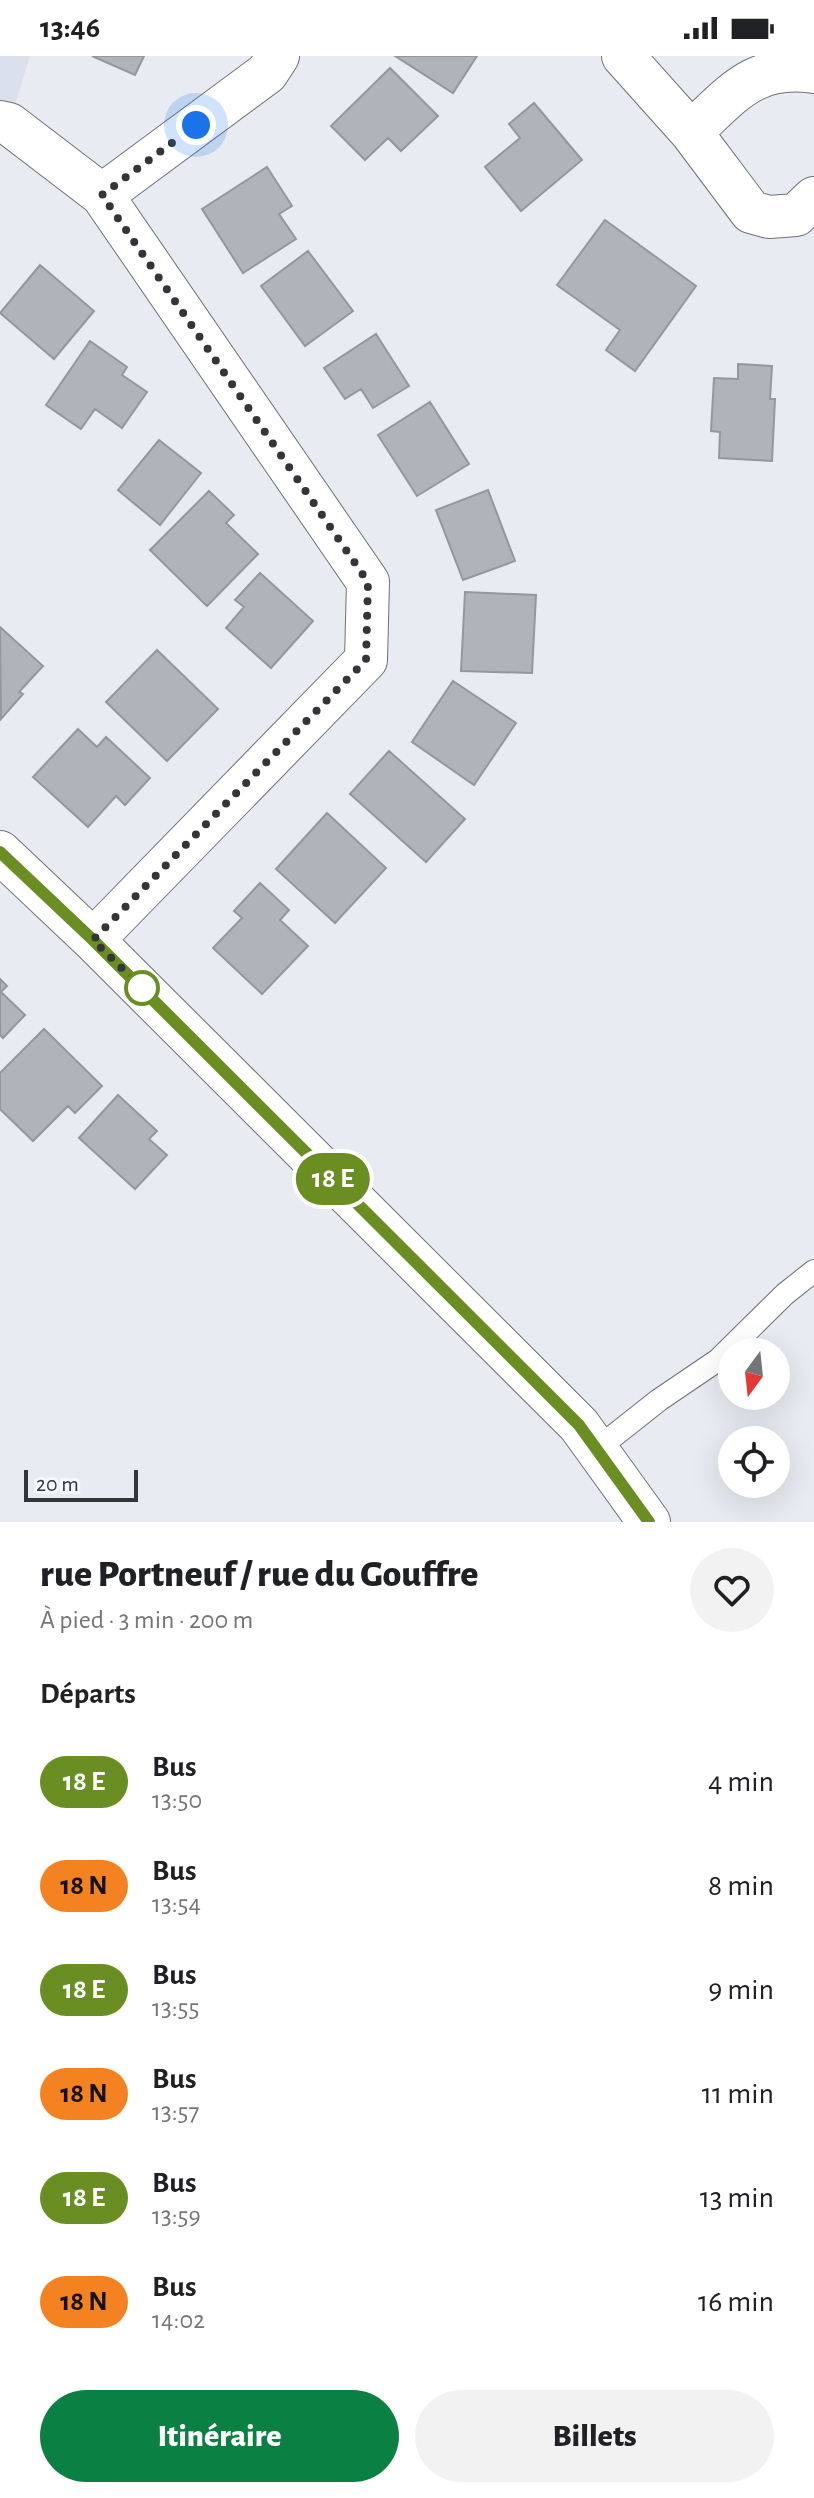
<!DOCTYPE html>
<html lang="fr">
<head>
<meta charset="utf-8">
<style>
  :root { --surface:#fff; --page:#f2f2f2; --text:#202124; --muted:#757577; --accent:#0b8043 }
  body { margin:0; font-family:"Alegreya Sans",sans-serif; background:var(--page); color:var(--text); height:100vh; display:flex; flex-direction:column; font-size:30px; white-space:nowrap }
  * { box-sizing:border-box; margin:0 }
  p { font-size:26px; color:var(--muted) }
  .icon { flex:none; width:44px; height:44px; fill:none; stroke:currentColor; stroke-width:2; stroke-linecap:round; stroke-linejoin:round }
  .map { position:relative; height:1466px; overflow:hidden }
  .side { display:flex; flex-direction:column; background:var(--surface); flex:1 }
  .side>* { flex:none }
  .badge { padding:0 16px; border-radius:26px; font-size:28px; line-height:52px }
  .needle { width:52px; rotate:195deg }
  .tools { position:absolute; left:718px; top:1282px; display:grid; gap:16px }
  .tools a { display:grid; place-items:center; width:72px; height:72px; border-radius:50%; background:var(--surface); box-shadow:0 8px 32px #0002; font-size:40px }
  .scale { position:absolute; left:24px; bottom:20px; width:114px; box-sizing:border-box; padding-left:8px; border:4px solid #343538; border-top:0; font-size:22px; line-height:28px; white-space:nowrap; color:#343538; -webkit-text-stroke:6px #f5f8ff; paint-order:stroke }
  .you { position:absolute; width:40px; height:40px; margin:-20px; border:6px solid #fff; border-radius:50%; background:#1a73e8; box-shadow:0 0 0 12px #1a73e833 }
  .map>.badge { position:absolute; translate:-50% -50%; box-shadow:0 0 0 4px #fff }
  h2 { padding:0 40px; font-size:30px; line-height:72px }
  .round { display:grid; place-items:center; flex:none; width:84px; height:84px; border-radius:42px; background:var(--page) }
  .summary { display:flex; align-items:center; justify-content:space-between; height:136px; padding:0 40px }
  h1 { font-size:38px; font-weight:800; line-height:60px }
  .primary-button { display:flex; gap:16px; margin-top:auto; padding:16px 40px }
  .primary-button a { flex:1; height:92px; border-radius:48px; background:var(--accent); color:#fff; font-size:32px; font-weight:800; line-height:92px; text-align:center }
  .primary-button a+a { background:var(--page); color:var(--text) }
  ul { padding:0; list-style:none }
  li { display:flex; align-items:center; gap:24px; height:104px; padding:0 40px }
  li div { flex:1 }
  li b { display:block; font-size:30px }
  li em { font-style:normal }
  li .badge { min-width:88px; font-weight:700; text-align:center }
  .status { display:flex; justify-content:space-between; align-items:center; height:56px; padding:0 40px; background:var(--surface); direction:ltr }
  .status svg { height:22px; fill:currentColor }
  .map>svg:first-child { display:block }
  .built { fill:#dbe0ed }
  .building { fill:#b0b3b9; stroke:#94979d; stroke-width:2 }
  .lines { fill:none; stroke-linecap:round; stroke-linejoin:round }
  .lane-casing { stroke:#6e7177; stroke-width:24 }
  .street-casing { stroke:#6e7177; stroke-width:44 }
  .lane { stroke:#fff; stroke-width:22 }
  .street { stroke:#fff; stroke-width:42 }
  .line-casing { stroke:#fff; stroke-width:18 }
  .line { stroke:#6b8e23; stroke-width:12 }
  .walk { stroke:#343538; stroke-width:8; stroke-dasharray:0 14.4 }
  .stop-dot { fill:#fff; stroke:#6b8e23; stroke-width:4 }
</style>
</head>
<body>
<div class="status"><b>13:46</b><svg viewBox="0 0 49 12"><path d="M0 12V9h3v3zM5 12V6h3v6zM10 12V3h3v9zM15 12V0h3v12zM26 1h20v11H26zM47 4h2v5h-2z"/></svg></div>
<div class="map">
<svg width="814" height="1466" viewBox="0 0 814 1466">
  <rect width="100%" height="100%" fill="#e8ebf1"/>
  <path class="built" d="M0,0H30L9,68L0,66Z"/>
  <path class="building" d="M92,0H144L135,19Z
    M395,0H477L453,37Z
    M390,12L438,60L401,95L388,82L365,104L331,70Z
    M534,47L582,104L521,155L485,111L520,82L509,68Z
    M267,111L292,150L279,158L296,183L243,217L202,153Z
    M605,164L696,230L635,315L606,294L620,274L557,229Z
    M308,195L353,255L305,290L261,230Z
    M40,209L94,255L54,303L0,257Z
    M376,278L409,330L373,352L361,333L345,343L324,312Z
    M90,285L127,311L122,319L147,336L122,372L95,353L81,373L46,349Z
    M738,308L772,310L770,343H775L772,405L719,402L720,376L711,375L714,322L738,323Z
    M430,346L469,408L417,440L378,379Z
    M159,384L201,417L160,469L118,434Z
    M488,434L515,505L463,524L436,454Z
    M209,435L234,459L226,467L258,498L207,550L150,494Z
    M260,517L313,565L271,612L226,572L244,551L235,544Z
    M465,536L536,539L532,617L461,615Z
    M0,571L43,610L19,636L23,638L1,663Z
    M157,594L218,653L167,705L106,646Z
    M453,625L516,667L474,729L412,686Z
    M78,673L97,691L106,681L150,722L125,749L116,740L88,771L33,721Z
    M389,695L465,763L426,806L350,738Z
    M327,757L386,812L335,867L276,813Z
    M260,827L289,854L280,864L308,890L262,938L213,892L242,862L234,855Z
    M0,923L7,930L1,936L25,959L3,982L0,979Z
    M44,973L102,1030L75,1057L68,1050L33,1085L0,1053V1017Z
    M118,1039L157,1075L149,1083L167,1099L135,1133L79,1082Z"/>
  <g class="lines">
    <g class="lane-casing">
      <path id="lane" d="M597,1393L659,1344L718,1304L785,1238L814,1215"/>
    </g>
    <g class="street-casing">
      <path id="street" d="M623,0L691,76L751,156L769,161L796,159L814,142
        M0,66L9,68L102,139L368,526L366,604L93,884
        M691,76C732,39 753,7 814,16
        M102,139L267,17L278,0
        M0,796L93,884L579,1369L649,1466"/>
    </g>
    <use href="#lane" class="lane"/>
    <use href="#street" class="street"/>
  </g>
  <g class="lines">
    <g class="line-casing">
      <path id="line" d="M0,796L93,884L579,1369L649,1466"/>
    </g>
    <use href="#line" class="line"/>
    <path class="walk" d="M142,932L93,884L366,604L368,526L102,139L196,69"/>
  </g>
  <circle class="stop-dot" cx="142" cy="932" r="16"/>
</svg>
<div class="tools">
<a><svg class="needle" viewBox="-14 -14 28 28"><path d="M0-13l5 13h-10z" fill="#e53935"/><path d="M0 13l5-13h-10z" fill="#757577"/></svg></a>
<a><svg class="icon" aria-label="locate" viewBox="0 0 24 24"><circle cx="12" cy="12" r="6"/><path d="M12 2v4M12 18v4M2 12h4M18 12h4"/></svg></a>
</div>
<div class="scale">20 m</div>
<div class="you" style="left:196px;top:69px"></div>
<b class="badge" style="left:333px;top:1123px;background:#6b8e23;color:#fff">18 E</b>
</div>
<section class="side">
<div class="summary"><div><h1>rue Portneuf / rue du Gouffre</h1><p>À pied · 3 min · 200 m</p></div><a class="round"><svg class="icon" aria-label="heart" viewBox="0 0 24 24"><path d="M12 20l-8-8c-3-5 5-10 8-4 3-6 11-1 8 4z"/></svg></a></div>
<h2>Départs</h2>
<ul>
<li><span class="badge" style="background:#6b8e23;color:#fff">18 E</span><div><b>Bus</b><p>13:50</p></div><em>4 min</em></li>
<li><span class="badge" style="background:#f58220;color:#111">18 N</span><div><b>Bus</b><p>13:54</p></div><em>8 min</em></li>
<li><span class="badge" style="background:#6b8e23;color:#fff">18 E</span><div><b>Bus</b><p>13:55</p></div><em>9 min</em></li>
<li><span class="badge" style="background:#f58220;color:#111">18 N</span><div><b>Bus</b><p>13:57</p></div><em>11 min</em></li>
<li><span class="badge" style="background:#6b8e23;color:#fff">18 E</span><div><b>Bus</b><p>13:59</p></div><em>13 min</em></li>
<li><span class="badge" style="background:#f58220;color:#111">18 N</span><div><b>Bus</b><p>14:02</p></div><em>16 min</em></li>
</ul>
<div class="primary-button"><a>Itinéraire</a><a>Billets</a></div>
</section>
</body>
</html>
